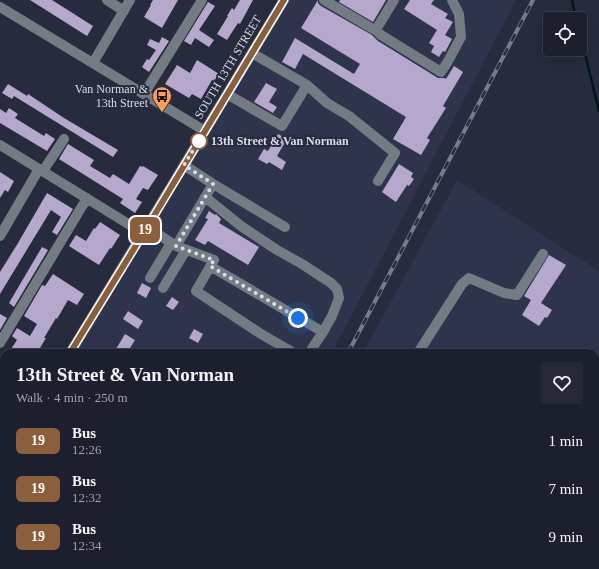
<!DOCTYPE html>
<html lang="en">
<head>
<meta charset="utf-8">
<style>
  :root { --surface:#1c202e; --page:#252836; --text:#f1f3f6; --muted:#a0a3aa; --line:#3a3e4a }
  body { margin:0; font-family:"Times New Roman",serif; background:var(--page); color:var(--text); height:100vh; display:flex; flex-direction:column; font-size:15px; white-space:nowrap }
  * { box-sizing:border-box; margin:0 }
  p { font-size:13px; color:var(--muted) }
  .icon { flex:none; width:22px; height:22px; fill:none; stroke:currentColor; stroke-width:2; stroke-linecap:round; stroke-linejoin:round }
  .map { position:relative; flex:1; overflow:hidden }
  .side { position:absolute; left:0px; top:349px; width:599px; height:220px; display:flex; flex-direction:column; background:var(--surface); border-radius:12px 12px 0 0; box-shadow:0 4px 16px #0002,0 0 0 1px var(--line) }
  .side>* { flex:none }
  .badge { padding:0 8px; border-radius:6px; font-size:14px; line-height:26px }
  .controls { position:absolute; left:543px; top:12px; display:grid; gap:8px }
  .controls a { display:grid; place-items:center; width:44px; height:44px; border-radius:4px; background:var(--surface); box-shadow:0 4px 16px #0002,0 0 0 1px var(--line); font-size:20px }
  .you { position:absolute; width:20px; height:20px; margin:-10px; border:3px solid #fff; border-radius:50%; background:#1a73e8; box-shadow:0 0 0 6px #1a73e833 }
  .map>.badge { position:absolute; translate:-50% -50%; box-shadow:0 0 0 2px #fff }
  .round { display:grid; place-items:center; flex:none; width:42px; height:42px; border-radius:4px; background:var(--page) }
  .overview { display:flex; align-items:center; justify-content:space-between; height:68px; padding:0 16px }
  h1 { font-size:19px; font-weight:700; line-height:30px }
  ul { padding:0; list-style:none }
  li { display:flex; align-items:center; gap:12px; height:48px; padding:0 16px }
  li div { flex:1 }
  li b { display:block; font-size:15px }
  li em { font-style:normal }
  li .badge { min-width:44px; font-weight:700; text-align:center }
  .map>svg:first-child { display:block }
  .built { fill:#2e344c }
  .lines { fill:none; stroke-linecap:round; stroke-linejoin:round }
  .stream { stroke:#00161c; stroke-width:2.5 }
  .building { fill:#b6a7cd }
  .minor { stroke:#737c83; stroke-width:10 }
  .major { stroke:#baccdc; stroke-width:10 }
  .rail-casing { stroke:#777c8b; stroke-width:4 }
  .rail { stroke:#262b3d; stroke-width:2.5; stroke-dasharray:8; stroke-linecap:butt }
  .line-casing { stroke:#fff; stroke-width:9 }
  .line { stroke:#8b5e3c; stroke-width:6 }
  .walk { stroke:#dadde9; stroke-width:4; stroke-dasharray:0 7.2 }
  .stop-dot { fill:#fff; stroke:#8b5e3c; stroke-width:2 }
  .labels { text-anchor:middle; stroke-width:4; stroke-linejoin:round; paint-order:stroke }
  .street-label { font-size:12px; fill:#dadde9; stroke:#262b3d }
  .poi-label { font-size:12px; fill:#dadde9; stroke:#262b3d; text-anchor:end }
  .stop-label { font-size:12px; font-weight:bold; fill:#dadde9; stroke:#262b3d; text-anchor:start }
</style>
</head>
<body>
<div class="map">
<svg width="599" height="569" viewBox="0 0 599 569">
  <rect width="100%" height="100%" fill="#262b3d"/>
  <path class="built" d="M284,0H516L332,353H70Z
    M457,180L599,271V569H243L246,565H595V353H363Z
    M0,417L4,420V561L0,558Z
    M11,565H221L219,569H18Z"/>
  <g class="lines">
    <path class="stream" d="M572,0L576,19
      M580,33L599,111"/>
  </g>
  <path class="building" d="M30,0H52L93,26L87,36Z
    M153,0H178L162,28L144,17L151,5H150Z
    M240,0H253L240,24L238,23L227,40L217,34L228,16H227L230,11L232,8L234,10Z
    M318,0V3L321,6L372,35L378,41L438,78H444L446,79L454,66L463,72L443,106L446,108L427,138L430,140L421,155L393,139L406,117L303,54L295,69L282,62L295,38L354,74L360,64L301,28Z
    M340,0H386L373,22L339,2Z
    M410,0H434L431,4L448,14L445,18L453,22L445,35L452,39L445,52L443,51L439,57L431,52L434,46L429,43L437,30L404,9Z
    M208,2L215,6L199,30L214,40L209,47L195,38L191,45L184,41Z
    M162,37L169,41L149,72L142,67L147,59L149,60L156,50L147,45L150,39L159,43Z
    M197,60L219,74L214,81L212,80L201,99L192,94L189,98L165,84L177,65L190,73Z
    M266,83L277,89L269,102L277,107L273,113L254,102Z
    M8,84L27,96L28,94L64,118L118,150L113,157L14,96L12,99L2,93Z
    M9,108L18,114L15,118L44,136L46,133L55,139L47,151L0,123V109L6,113Z
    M278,134L287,139L277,156L286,162L282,170L269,162L267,164L258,159L264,149L268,151Z
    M68,144L94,160L90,166L110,178L113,174L129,184L140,166L142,167L143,166L158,175L148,190L143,188L136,199L142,202L135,213L120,203L123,199L59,159Z
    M399,164L413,173L411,177L414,179L409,186L407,185L396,202L382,192Z
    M0,172L14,181L8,192L5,190L0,198Z
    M47,193L73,209L57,235L52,232L61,217L51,210L0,294V272L18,243Z
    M209,211L215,215L216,214L221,219L219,223L259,247L248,265L208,241L205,245L195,240L208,219L205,218Z
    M100,222L120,235L111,249L110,248L99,265L69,246L76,235L86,241L94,228L95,229Z
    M42,247L48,250L14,307L9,303Z
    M549,255L566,265L541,303L552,310L547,318L545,317L539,326L522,315L531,300L524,296Z
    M53,274L84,294L77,305L68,300L57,319L56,318L44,338H46L37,353H18L11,349L17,340L12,336L17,328L30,336L37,324L24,316L42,285L45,286Z
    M142,283L151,288L146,298L137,293Z
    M172,297L179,302L173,310L166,306Z
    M128,311L143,321L138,329L123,319Z
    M0,314L7,318L0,330Z
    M194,329L203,334L198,343L189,338Z
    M125,334L135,340L127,353H122L116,349Z"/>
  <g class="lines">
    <path class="minor" d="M107,0L124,11
      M324,0L373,29H375L377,28L394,0
      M0,7L205,131
      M375,29L381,35L441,72L447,63L461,37L459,14L452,0
      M93,63L130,0
      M307,85L327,103L349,116L395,153L378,181
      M144,94L202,0
      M227,94L282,126L307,85L252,53
      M0,145L143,233
      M184,165L213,184L285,227
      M43,171L64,139
      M205,197L241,226L277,250L302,264L331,283L337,289L339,298L332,316L323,332L309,353
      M147,227L176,246L213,184
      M0,236L39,169
      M176,246L214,260L196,291L261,334L294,353
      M210,266L323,332
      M150,278L171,243
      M163,288L186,250
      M0,343L87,198
      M70,353L143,233L284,0
      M418,353L462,284L469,278L504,293L517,295L543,254
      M0,419L4,421
      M0,467L4,461
      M595,470L599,463
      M0,517L4,510
      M0,537L4,540
      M595,556L599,558
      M34,569L37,565
      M67,569L69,565
      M79,569L82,565
      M547,569L550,565"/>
    <path class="major" d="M0,558L4,561
      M11,565L18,569"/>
    <g class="rail-casing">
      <path id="rail" d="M348,353L533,0
        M304,565L306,569
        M234,569L236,565"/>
    </g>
    <use href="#rail" class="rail"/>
  </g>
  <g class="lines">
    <g class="line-casing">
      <path id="line" d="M70,353L143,234L284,0"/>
    </g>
    <use href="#line" class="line"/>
    <path class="walk" d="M199,141L201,137L184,165L213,184L176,246L214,260L210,266L298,318"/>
  </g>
  <defs>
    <g id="bus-pin" transform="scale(1)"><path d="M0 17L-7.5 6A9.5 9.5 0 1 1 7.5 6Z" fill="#fb9e51" stroke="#262b3d"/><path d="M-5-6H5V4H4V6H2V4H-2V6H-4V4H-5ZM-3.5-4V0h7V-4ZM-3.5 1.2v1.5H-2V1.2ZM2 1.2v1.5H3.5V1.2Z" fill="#111"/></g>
  </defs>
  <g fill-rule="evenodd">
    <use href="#bus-pin" x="162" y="96"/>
  </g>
  <circle class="stop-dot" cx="199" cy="141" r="8"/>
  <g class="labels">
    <g class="street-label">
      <text transform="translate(228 67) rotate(-59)" y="4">SOUTH 13TH STREET</text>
    </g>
    <g class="poi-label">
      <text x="148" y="93">Van Norman &amp;<tspan x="148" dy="14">13th Street</tspan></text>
    </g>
    <g class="stop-label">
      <text x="211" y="145">13th Street &amp; Van Norman</text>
    </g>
  </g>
</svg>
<div class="controls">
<a><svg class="icon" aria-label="locate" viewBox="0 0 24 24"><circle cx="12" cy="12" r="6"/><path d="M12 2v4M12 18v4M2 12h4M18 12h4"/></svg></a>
</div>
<div class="you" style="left:298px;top:318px"></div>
<b class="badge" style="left:145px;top:230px;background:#8b5e3c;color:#fff">19</b>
<section class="side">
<div class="overview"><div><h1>13th Street &amp; Van Norman</h1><p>Walk · 4 min · 250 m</p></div><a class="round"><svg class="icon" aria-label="heart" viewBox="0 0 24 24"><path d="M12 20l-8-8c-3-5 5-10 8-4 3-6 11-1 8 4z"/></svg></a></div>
<ul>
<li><span class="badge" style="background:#8b5e3c;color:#fff">19</span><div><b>Bus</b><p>12:26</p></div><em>1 min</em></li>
<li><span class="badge" style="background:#8b5e3c;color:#fff">19</span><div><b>Bus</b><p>12:32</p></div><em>7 min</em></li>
<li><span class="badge" style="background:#8b5e3c;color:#fff">19</span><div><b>Bus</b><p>12:34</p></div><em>9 min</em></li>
</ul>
</section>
</div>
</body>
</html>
